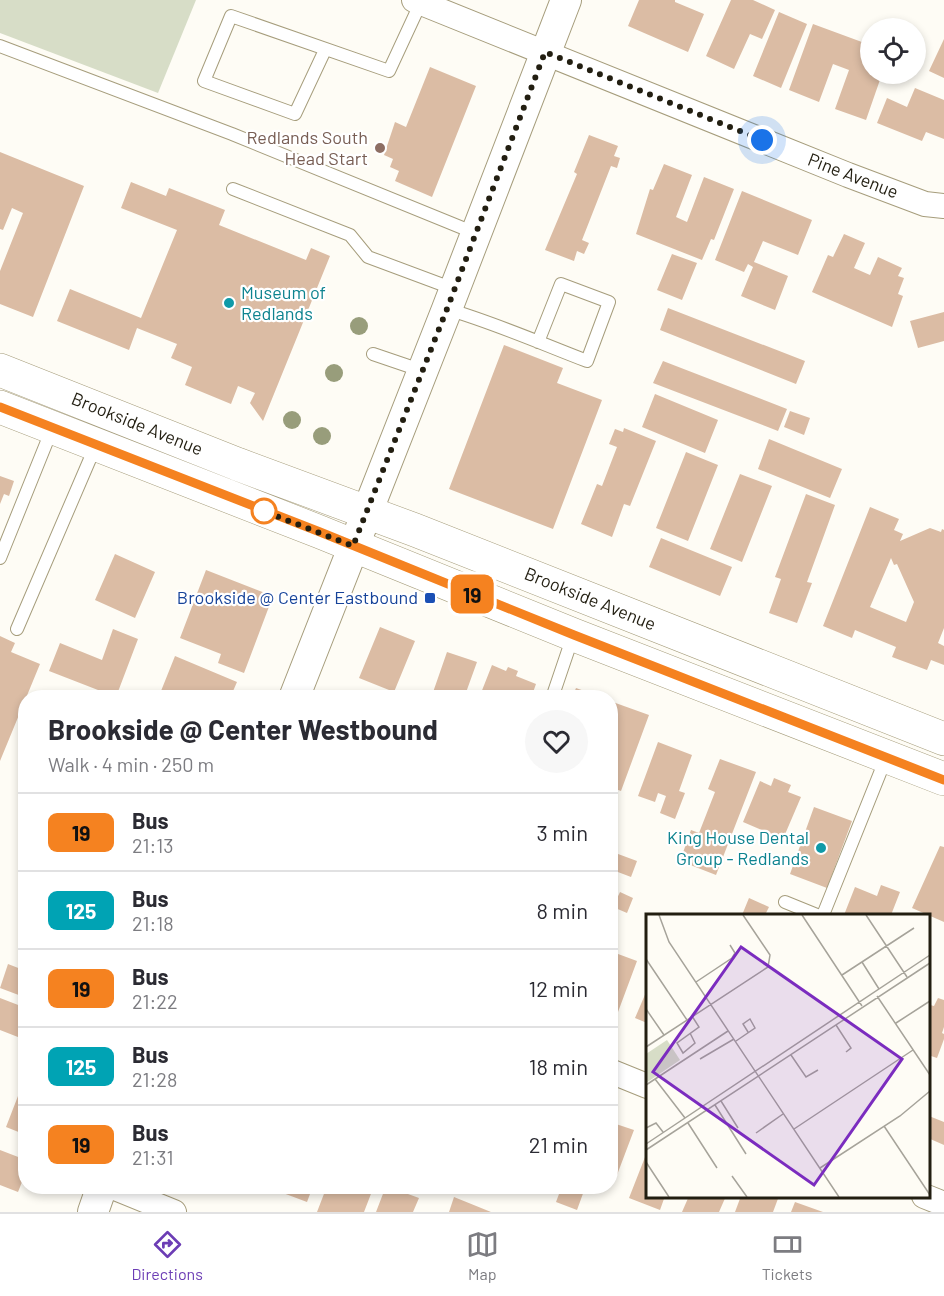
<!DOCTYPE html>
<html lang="en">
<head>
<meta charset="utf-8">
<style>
  :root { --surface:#fff; --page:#f7f7f7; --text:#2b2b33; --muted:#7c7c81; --line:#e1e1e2; --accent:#6c3db5 }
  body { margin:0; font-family:Barlow,sans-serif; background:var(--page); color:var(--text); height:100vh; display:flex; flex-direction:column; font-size:22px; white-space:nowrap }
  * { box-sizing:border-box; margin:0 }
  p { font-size:20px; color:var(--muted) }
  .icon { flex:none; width:33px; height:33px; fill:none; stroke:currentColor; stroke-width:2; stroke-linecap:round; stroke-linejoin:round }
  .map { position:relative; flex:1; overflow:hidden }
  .panel { position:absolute; left:18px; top:690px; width:600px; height:504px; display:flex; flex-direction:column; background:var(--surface); border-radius:24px; box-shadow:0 3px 9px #0003 }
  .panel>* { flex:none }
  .badge { padding:0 12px; border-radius:9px; font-size:21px; line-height:39px }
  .buttons { position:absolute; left:860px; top:18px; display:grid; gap:12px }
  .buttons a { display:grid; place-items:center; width:66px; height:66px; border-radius:50%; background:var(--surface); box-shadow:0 3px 9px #0003; font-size:30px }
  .you { position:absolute; width:30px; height:30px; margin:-15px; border:4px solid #fff; border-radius:50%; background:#1a73e8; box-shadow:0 0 0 9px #1a73e833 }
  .map>.badge { position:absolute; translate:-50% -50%; box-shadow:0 0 0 3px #fff }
  .round { display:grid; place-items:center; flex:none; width:63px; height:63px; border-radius:32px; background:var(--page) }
  .summary { display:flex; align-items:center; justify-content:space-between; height:102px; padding:0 30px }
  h1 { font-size:28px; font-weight:700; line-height:45px }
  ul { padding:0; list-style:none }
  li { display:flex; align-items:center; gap:18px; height:78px; padding:0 30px; border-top:2px solid var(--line) }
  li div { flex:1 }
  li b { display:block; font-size:22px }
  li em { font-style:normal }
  li .badge { min-width:66px; font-weight:700; text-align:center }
  .tabs { display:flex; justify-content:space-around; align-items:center; height:84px; border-top:2px solid var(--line); background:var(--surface); font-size:16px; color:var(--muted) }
  .tabs a { display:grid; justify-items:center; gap:3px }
  .tabs .on { color:var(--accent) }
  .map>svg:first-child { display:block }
  .green { fill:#d7ddc7 }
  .building { fill:#dbbca4; fill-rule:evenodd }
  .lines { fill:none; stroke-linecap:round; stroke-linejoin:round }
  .service-casing { stroke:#a69d7c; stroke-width:14 }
  .minor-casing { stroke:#a69d7c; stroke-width:26 }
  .tertiary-casing { stroke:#a69d7c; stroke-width:32 }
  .secondary-casing { stroke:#a69d7c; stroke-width:34 }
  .service { stroke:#fff; stroke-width:12 }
  .minor { stroke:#fff; stroke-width:24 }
  .tertiary { stroke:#fff; stroke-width:30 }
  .secondary { stroke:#fff; stroke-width:33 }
  .tree { fill:#989d7b }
  .line-casing { stroke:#fff; stroke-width:14 }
  .line { stroke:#f58220; stroke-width:9 }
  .walk { stroke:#221e11; stroke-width:6; stroke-dasharray:0 10.8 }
  .education-dot { fill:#8d6e63; stroke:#fff; stroke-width:2 }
  .culture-dot { fill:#0f9aa8; stroke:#fff; stroke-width:2 }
  .stop-dot { fill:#fff; stroke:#f58220; stroke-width:3 }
  .transit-dot { fill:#1a4fb4; stroke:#fff; stroke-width:2 }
  .labels { text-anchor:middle; stroke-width:4.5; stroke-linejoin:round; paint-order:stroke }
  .education-label { font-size:18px; fill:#785e54; stroke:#fff; text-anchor:end }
  .street-label { font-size:18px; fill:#221e11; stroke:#fff }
  .culture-label { font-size:18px; fill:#0d838f; stroke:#fff; text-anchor:start }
  .transit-label { font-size:18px; fill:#164399; stroke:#fff; text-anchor:end }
  .inset-road { fill:none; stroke:#a6a39a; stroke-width:1.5 }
  .view { fill:#7b2cbf; fill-opacity:0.15; stroke:#7b2cbf; stroke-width:3 }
  .inset-edge { fill:none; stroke:#221e11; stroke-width:3 }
</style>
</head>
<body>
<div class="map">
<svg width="944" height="1212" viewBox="0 0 944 1212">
  <rect width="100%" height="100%" fill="#fefcf5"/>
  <path class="green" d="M0,0H196L158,93L0,33Z"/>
  <path class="building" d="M639,0H675V2L704,14L688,52L628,26Z
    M731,0H753L775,10L762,39L750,34L734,69L706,56Z
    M779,12L807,24L781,88L753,76Z
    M813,24L870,45V74H882L866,120L835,109L849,70L833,64L819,102L789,90Z
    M944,39V78L929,71Z
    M430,67L476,86L432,197L395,181L399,171L390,167L393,159L384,155L395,122L406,127Z
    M915,88L944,100V139L926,132L922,141L877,123L887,98L907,107Z
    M589,135L618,146L614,156L620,158L617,168L611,166L582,240L589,243L584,254L577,251L574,261L545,250L577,174L574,172Z
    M0,152L84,186L33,317L0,304V271L23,213L12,208L3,230L0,229Z
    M664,164L692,175L676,217L687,222L704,177L734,189L714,240L711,239L702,260L636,234L650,189L653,190Z
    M131,182L166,196L169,188L225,210L219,225L306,260L311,248L330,256L263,421L250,403L255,393L238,386L231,404L185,385L192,367L171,358L177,344L137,328L129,350L57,321L70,289L141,318L177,230L121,208Z
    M742,191L812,220L798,255L763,241L754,262L788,276L775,310L741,296L753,267L748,264L744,272L715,260Z
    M844,234L865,243L854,268L870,275L878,257L902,268L898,276L904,278L898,294L903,296L892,327L812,292L828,255L833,257Z
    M672,254L697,263L682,300L657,290Z
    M668,308L805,361L796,384L660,330Z
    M944,312V341L918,348L910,321Z
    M504,345L563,368L557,383L602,400L553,529L449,489Z
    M663,361L787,409L778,431L653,383Z
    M655,394L718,420L705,453L642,427Z
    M790,411L810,418L804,435L784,427Z
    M624,428L656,441L630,506L624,504L612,537L581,524L597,484L602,486L617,447L609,444L615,429L623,432Z
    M769,439L842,469L830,498L758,469Z
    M686,452L718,465L688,541L656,528Z
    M740,474L772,486L742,562L710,549Z
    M0,476L14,481L9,496L4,494L0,504Z
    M806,494L835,505L807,582L812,583L797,623L769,613L781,579L775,577Z
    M870,507L899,519L894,530L903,534L900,541L930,528L941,532L942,529L944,530V628L938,643L944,646V665L931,660L927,670L892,657L896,647L855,630L852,638L823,626ZM891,558L894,565L897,564L914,602L906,622L870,607Z
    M661,538L732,567L720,596L649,567Z
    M115,554L155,572L135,618L95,600Z
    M206,570L273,596L244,673L218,663L221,654L180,638Z
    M380,627L415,641L394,692L359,678Z
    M113,629L138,639L116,697L49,671L60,643L102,660Z
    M0,636L15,643L11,652L40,664L0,761Z
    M447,652L477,662L464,698H431Z
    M175,656L237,682L230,698L159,696Z
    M492,665L506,671L508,667L518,671L516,676L536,684L531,698H479Z
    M576,688L601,697V698H572Z
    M610,701L649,715L621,791L610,787V740L614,732L610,731Z
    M658,742L692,755L679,791L685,793L675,819L660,813L666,796L658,793L655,802L638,796Z
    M720,759L756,772L716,875L680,861L691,830L699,833L715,792L708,789Z
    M774,778L791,785L788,792L801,797L783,839L743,822L760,781L771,786Z
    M814,807L852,821L827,888L790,874Z
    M940,846L944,847V922L912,908Z
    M610,851L637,861L631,877L610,869Z
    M881,885L900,892L891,915H844L855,887L877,896Z
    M620,892L633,898L627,913L613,907Z
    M749,898L769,907L765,915H742Z
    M610,951L637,961L618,1012L610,1009Z
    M8,964L26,971L24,997L0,988Z
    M647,990V1023L635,1018Z
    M0,998L26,1008V1032L23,1039L0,1030Z
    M938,998L944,1000V1027L942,1033L944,1034V1039L937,1058L928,1055V1013L930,1005L934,1006Z
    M18,1096L26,1099V1135L6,1127Z
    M929,1116L944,1122V1145L928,1138Z
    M610,1122L634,1130L617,1175L610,1172Z
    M0,1150L26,1160V1172L18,1192L0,1185Z
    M647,1152V1196H665L660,1210L629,1198Z
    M277,1186H313L307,1202L275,1190Z
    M327,1186H374L364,1212H317Z
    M386,1186L419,1198L413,1212H376Z
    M562,1186L585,1188L577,1210L556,1202Z
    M689,1196H726L719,1212H682Z
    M741,1196H779L773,1212H735Z
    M454,1197L491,1212H449Z
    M795,1202L823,1212H791Z"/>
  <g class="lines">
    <g class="service-casing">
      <path id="service" d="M0,46L232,134L475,233
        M325,50L295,114L204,81L231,16L389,71L421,2
        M233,189L350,235L368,257L454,289
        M447,309C495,323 540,343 587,361L609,302L561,284L538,342
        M373,354L423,371
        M0,558L52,429
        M17,629L96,445
        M552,698L573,636
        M785,902L817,915
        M823,915L886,758"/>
    </g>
    <g class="minor-casing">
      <path id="minor" d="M414,0L848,175L925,204L944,206
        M610,1071L647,1086
        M110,1186L174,1212
        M924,1196L944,1204"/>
    </g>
    <g class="tertiary-casing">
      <path id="tertiary" d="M294,698L447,309L566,0
        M93,1212L102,1186"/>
    </g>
    <g class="secondary-casing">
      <path id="secondary" d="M0,370L237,464L415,530L944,739
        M0,407L320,532L574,635L944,779"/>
    </g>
    <use href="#service" class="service"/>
    <use href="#minor" class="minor"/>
    <use href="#tertiary" class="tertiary"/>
    <use href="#secondary" class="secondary"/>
  </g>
  <g class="tree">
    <circle cx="359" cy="326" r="9"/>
    <circle cx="334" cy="373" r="9"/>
    <circle cx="292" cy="420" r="9"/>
    <circle cx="322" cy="436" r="9"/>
  </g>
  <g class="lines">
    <g class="line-casing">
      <path id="line" d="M0,407L320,532L574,635L944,780"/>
    </g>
    <use href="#line" class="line"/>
    <path class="walk" d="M264,511L261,510L353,546L447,309L545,52L762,140"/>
  </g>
  <circle class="education-dot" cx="380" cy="148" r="6"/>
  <g class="culture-dot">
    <circle cx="229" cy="303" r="6"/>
    <circle cx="821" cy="848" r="6"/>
  </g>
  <circle class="stop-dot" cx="264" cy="511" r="12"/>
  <rect class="transit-dot" x="424" y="592" width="12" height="12" rx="3"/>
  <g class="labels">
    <g class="education-label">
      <text x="368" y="144">Redlands South<tspan x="368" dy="21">Head Start</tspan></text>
    </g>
    <g class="street-label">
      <text transform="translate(853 176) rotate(21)" y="6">Pine Avenue</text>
      <text transform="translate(137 424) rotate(22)" y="6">Brookside Avenue</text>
      <text transform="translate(590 599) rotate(22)" y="6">Brookside Avenue</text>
    </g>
    <g class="culture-label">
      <text x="241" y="299">Museum of<tspan x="241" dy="21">Redlands</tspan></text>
      <text x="809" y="844" text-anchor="end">King House Dental<tspan x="809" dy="21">Group - Redlands</tspan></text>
    </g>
    <g class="transit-label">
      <text x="418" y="604">Brookside @ Center Eastbound</text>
    </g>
  </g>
  <g transform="translate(646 914)">
    <rect width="284" height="284" fill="#fefcf5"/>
    <path d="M21,126L34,146L0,169V140Z" fill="#d7ddc7"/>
    <path class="inset-road" d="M13,1L23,28L193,283M156,1L216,92M220,1L261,63M0,45L41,106M216,48L233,75M196,61L268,14M50,68L86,44L89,39L84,31M231,82L284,161M0,95L18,121M250,109L284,87M190,111L205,134L200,138M44,119L49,129L37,139L31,129L53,113L46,102M90,127L109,114L104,105L97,110L102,118M0,133L122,53L124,41L97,1M145,141L160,163L172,156M54,145L88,125M9,165L39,204M0,171L82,117M75,187L92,214M69,191L100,240M42,209L71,254M238,212L284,281M0,214L10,209L17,218M148,215L267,136M110,219L137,200M0,230L284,41M0,236L284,49M0,248L23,283M174,254L254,202L284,177M86,262L101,283"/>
    <path class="view" d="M95,33L256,145L168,271L7,158Z"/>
    <rect width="284" height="284" class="inset-edge"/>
  </g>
</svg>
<div class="buttons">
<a><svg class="icon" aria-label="locate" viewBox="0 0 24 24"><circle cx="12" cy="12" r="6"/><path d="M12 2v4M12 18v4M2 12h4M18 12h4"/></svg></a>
</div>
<div class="you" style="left:762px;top:140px"></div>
<b class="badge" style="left:472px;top:594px;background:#f58220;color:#111">19</b>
<section class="panel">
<div class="summary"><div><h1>Brookside @ Center Westbound</h1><p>Walk · 4 min · 250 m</p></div><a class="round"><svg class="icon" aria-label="heart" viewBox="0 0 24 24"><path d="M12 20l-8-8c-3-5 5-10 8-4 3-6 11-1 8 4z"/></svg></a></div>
<ul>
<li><span class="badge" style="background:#f58220;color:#111">19</span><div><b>Bus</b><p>21:13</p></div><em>3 min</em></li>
<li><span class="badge" style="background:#00a3b4;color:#fff">125</span><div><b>Bus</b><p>21:18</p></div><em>8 min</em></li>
<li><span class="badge" style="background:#f58220;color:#111">19</span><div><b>Bus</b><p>21:22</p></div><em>12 min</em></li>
<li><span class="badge" style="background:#00a3b4;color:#fff">125</span><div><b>Bus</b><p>21:28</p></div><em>18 min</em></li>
<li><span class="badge" style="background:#f58220;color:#111">19</span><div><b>Bus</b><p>21:31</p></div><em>21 min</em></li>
</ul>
</section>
</div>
<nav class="tabs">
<a class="on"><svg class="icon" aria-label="directions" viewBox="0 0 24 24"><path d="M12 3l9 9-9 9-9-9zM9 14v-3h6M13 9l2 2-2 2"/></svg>Directions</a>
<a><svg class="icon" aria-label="map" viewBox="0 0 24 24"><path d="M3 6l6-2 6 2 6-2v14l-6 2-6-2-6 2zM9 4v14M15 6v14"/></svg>Map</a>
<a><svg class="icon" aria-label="tickets" viewBox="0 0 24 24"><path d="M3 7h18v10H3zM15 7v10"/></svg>Tickets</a>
</nav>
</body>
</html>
